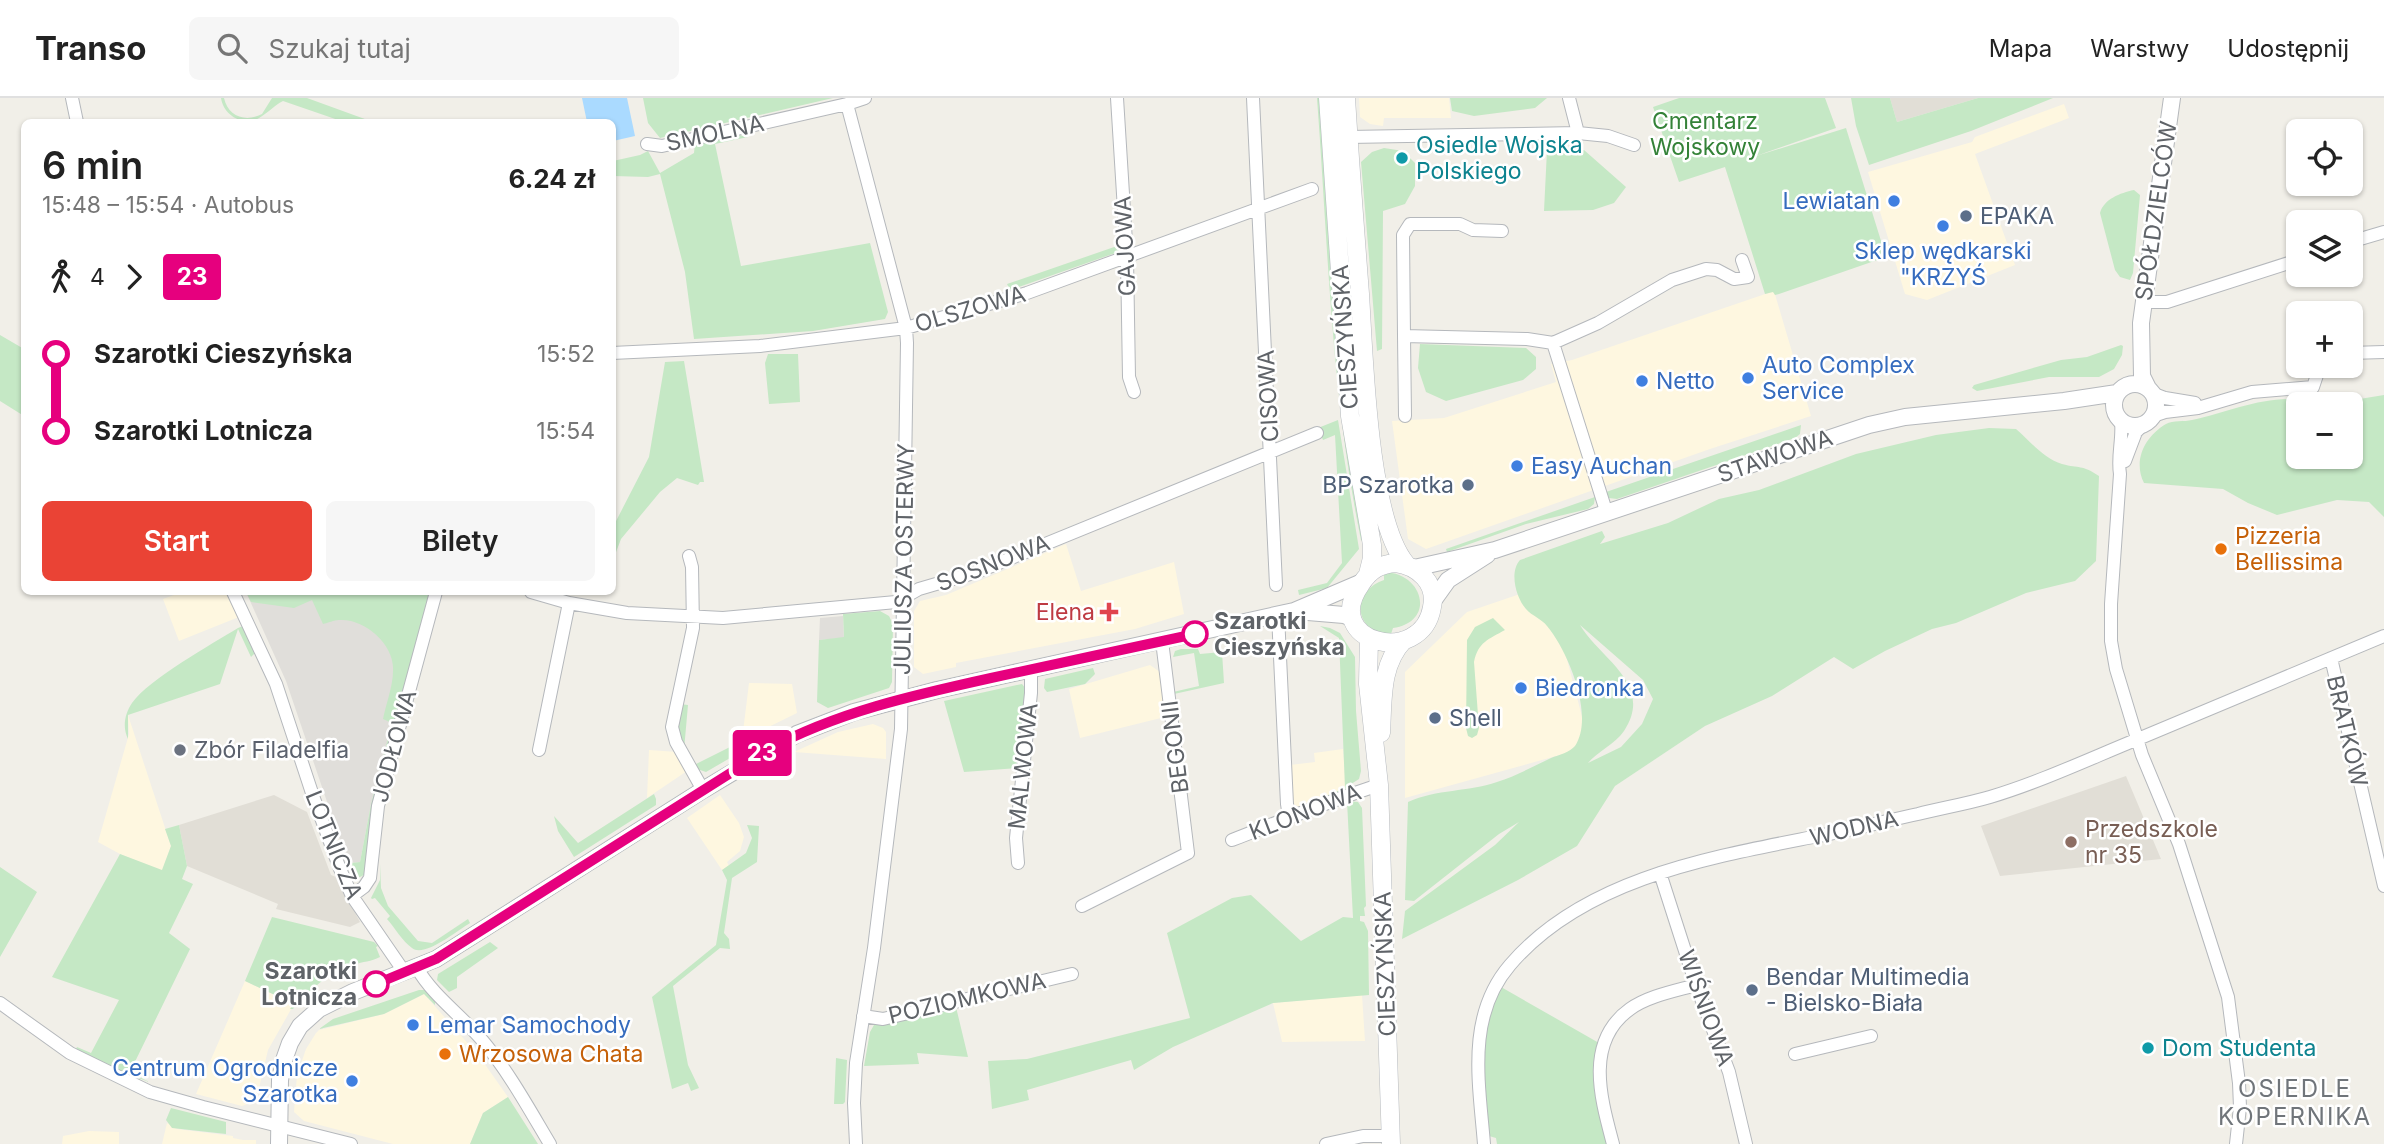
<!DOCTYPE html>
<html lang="pl">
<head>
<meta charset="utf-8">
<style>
  :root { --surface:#fff; --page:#f6f6f6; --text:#222; --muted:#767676; --line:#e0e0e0; --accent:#ea4335 }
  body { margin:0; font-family:Inter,sans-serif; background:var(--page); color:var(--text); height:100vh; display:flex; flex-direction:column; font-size:26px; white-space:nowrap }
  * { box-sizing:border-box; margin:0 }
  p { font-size:23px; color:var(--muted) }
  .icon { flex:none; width:38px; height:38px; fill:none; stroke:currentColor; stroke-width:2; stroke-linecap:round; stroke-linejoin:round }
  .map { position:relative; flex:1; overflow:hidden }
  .side { position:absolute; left:21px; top:21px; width:595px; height:476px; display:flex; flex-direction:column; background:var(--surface); border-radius:10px; box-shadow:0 2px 5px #0004 }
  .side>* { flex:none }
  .badge { padding:0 14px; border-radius:5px; font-size:24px; line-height:46px }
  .fabs { position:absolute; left:2286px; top:21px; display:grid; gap:14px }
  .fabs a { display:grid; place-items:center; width:77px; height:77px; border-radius:10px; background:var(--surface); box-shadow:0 2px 5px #0004; font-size:35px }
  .map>.badge { position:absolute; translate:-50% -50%; box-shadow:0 0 0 4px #fff }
  .legs { display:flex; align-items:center; gap:10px; height:77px; padding:0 21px; font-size:23px }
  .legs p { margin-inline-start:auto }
  .headline { display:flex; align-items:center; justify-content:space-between; height:119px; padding:0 21px }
  h1 { font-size:38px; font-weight:600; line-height:52px }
  .primary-button { display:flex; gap:14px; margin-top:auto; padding:14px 21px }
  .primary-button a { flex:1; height:80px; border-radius:10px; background:var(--accent); color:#fff; font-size:28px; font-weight:600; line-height:80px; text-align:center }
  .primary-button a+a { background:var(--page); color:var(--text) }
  ul { padding:0 21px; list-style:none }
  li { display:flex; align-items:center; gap:24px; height:77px; font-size:26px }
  li i { display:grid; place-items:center; width:10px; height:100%; margin:0 9px; background:currentColor }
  li i::after { content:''; width:18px; height:18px; margin:-9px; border:5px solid; border-radius:50%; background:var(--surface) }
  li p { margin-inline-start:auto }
  li:first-child i { background:linear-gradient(#0000 50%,currentColor 0) }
  li:last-child i { background:linear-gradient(currentColor 50%,#0000 0) }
  header { display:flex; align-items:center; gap:42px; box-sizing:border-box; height:98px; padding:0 35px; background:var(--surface); border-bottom:2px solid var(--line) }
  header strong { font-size:33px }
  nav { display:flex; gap:38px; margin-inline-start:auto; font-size:24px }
  .search { width:490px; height:63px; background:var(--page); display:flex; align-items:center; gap:18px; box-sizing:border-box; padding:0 24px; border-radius:10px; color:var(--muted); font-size:26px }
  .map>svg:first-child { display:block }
  .commercial { fill:#fef7e0 }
  .industrial { fill:#e0deda }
  .education { fill:#e1ded6 }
  .green { fill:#c5e8c5; fill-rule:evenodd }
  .water { fill:#aadaff }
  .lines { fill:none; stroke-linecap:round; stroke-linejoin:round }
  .minor-casing { stroke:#b5b8bc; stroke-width:14 }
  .tertiary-casing { stroke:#b5b8bc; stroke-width:18 }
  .secondary-casing { stroke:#b6babf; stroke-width:19 }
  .minor { stroke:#fff; stroke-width:12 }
  .tertiary { stroke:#fff; stroke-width:16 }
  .secondary { stroke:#fff; stroke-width:18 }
  .line-1-casing { stroke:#fff; stroke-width:16 }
  .line-1 { stroke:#e6007e; stroke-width:10 }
  .culture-dot { fill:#0f9aa8; stroke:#fff; stroke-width:2.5 }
  .shop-dot { fill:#3f7fe0; stroke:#fff; stroke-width:2.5 }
  .service-dot { fill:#5c6f8a; stroke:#fff; stroke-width:2.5 }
  .food-dot { fill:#e8710a; stroke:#fff; stroke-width:2.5 }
  .health-dot { fill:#e0444e; stroke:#fff; stroke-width:2.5 }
  .stop-1-dot { fill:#fff; stroke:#e6007e; stroke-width:3.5 }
  .worship-dot { fill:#6b7280; stroke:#fff; stroke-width:2.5 }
  .education-dot { fill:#8d6e63; stroke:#fff; stroke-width:2.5 }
  .labels { text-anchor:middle; stroke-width:5; stroke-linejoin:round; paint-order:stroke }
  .park-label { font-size:23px; fill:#348238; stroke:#fff }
  .street-label { font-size:23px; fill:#5f6368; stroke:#fff }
  .culture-label { font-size:23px; fill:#0d838f; stroke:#fff; text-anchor:start }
  .shop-label { font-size:23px; fill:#366cbe; stroke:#fff; text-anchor:start }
  .service-label { font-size:23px; fill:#4e5e75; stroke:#fff; text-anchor:start }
  .food-label { font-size:23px; fill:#c56008; stroke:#fff; text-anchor:start }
  .health-label { font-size:23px; fill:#be3a42; stroke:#fff; text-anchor:end }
  .stop-label { font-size:23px; font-weight:bold; fill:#5f6368; stroke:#fff; text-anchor:start }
  .worship-label { font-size:23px; fill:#5b616d; stroke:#fff; text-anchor:start }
  .education-label { font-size:23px; fill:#785e54; stroke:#fff; text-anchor:start }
  .neighbourhood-label { font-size:24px; letter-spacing:2px; fill:#70757a; stroke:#fff }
</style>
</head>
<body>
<header>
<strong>Transo</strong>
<div class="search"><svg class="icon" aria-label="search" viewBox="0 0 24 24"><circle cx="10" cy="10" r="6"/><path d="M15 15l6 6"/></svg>Szukaj tutaj</div>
<nav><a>Mapa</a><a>Warstwy</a><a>Udostępnij</a></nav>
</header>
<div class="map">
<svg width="2384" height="1046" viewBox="0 0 2384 1046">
  <rect width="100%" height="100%" fill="#f1efe8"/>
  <path class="commercial" d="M1359,0H1449L1451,20H1384L1383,28L1370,26L1360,19Z
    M2064,6L2069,20L1975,56L2015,167L1927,202L1905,196L1868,74L1972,44L1975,39Z
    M1774,193L1811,318L1710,351L1426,451L1408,441L1392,323L1444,320L1556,284L1551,266L1572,262Z
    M1066,446L1081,493L1174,464L1184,516L1135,531L956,565V569L923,576L914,569V513L920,503L946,497Z
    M182,494H227L239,519L179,543L163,501Z
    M1520,496L1560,535L1584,626L1578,652L1405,700V574L1467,514Z
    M1150,567L1160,574L1165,619L1080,640L1069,591Z
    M749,585L792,586L797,615L742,642Z
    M128,617L171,748L162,773L120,756L98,744L129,636Z
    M873,626L883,630L886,634V661L794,654L838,634Z
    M1343,651L1346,690L1301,709L1291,706L1290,667L1315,664L1314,655Z
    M649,652L678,654L687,673L647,700Z
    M720,697L739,725L744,739L740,753L727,764L729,768L722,772L687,720Z
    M245,883L294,906L268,952L256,1003L242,1008L196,996Z
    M424,896L479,958L508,999L483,1015L470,1046H393L304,1023L294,1014L297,977L306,951L316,935L319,932L384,916Z
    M1362,897L1365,943L1282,944L1273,905Z
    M167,1025L177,1031L233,1038V1040L243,1042H256V1046H162Z
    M89,1033L119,1034V1046H62L63,1038Z"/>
  <path class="industrial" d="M246,494H427L371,706L360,764L351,765L340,742L286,583Z
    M843,518L844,540L819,542L820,520Z"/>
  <path class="education" d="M1890,0H1978L1897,24Z
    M2126,678L2161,761L2000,778L1981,728Z
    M274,697L307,714L331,777L336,779L360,824L350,829L276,811L278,806L187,768L179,727Z"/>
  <path class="green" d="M221,0H224C228,18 245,25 262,16L272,0H307L373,24H344L283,3C273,8 265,18 255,22C239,27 223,15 221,0Z
    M643,0H833L660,40L648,25Z
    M1317,0H1320L1365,445L1361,442C1331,297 1328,147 1317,0Z
    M1450,0H1547L1535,10L1474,18L1452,13Z
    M1679,0H1825L1836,30L1756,58L1846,30L1886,159L1779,196L1775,197L1773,194L1765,196L1725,69L1679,84L1653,9Z
    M1851,0H1890L1897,24L1978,0H2053L1971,33L1869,67L1856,28Z
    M739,37L748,39L715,46L741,168L870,145L888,214L885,221L813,233L694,241L685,174L660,76L648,79L613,78V63L640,57L648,53L660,75L694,55L695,45Z
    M1384,50L1403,53L1415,65V88L1405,106L1383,113L1382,251L1377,253L1361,64L1372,54Z
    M1547,52H1584L1626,89L1614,105L1593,112L1544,113Z
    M2134,92L2140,97L2133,175L2130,182L2120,179L2115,172L2100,115C2104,101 2120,95 2134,92Z
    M1120,147L1121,153L1010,192L1007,186Z
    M0,237L24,251V318L0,303Z
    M1420,246L1526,250L1536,259V271L1523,282L1446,303L1426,294L1418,270Z
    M2121,247L2123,248L2122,257L2114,271L2099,279H2049L1977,293L1972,290L1974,287L2061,262L2087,259Z
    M768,256H798L800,304L769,306L765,265Z
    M684,263L704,384H700L698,387L677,380L660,394L621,441L613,462V429L649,359L665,264Z
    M2384,297V419L2369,404L2337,402L2277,417L2248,405L2223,391L2144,385C2133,363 2144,339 2166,326C2173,322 2184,324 2192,322C2233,313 2278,291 2319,306H2298V359H2350V306H2329Z
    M1338,322L1359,451L1327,490L1299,497L1298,492L1327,485L1342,465L1335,337L1323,342L1318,330Z
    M1801,327L1800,336L1795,340L1617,401L1609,400L1606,394Z
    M1989,330L2016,331C2029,342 2044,361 2062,366C2080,371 2081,366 2099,378L2096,463L2075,483L2026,495L1956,525L1932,531L1885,553L1853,571L1834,559L1772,598L1705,628L1615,688L1577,748L1518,782L1402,841L1405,813L1495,747L1519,724L1499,736L1414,803L1405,802L1408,704C1437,691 1468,694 1497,684C1516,678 1534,668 1551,660C1559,657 1570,654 1575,648C1595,618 1568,553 1547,528C1542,521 1532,518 1526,511C1516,500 1509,474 1520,462L1602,433L1605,439L1600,446L1668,425L1719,401L1759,392L1856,356L1936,337ZM1580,527L1643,582L1653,601L1642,626L1621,649L1588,665C1597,654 1615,646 1624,633C1655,586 1599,560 1580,527Z
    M1595,399L1594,406L1588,411L1526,426L1447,454L1446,451Z
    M1384,474C1424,475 1436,524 1393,530L1390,539C1385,537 1379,535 1374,533C1350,517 1361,489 1384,482Z
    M246,494H430L366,776L358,780L351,765L360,764L371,706L392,625L383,621C386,606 393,588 393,573C395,547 365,520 339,522C334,522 328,525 323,526L312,502L294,510L251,504Z
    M880,513L889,518L893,526L892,584L889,590L828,610L817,604L819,542L844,539L843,516Z
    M1493,520L1505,532C1489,541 1478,544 1474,564L1479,630L1477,637L1472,640L1468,638L1466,630L1467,542L1475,529Z
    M243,528L255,555L251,559L238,531L220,586L128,617V641C122,629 125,615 132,605C149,581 212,546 238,530Z
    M1320,528L1330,530L1340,535L1355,559L1356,613L1361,673L1359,681L1348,688L1349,692L1325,701L1323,699L1345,690L1339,540Z
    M1181,551H1198L1200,556L1222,554L1224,585L1174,596L1173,594L1199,588L1194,555L1173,559L1175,553Z
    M1093,570L1095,576L1085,586L1047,594L1044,590L1045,581Z
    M685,575L680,606L688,607L684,652L696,666L732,648L737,656L706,674L700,672L698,675L696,673C671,629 675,623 685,575Z
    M1022,586L1026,591L1018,670L964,674L944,603Z
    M654,696L656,701V707L574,759L558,733L554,718L578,745Z
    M1347,703L1358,704L1362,710L1366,808L1364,810L1365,818H1360V823L1364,824L1368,833L1369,897L1273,905L1173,949L1134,972L1131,962L1027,992L1029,1002L992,1011L988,963L1027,961L1190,920L1167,835L1232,800L1251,797L1301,843L1343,819L1353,820Z
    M179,727L187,768L182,781L193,786L169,835L190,851L130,974L149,984L109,969L76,951L77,949L91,955L119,902L52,879L120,756L162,772L171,748L165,731Z
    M747,727L759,728L757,764L732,780L724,835L729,841L730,851L720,850L673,888L688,967L699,990L691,993L688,985L672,991L652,899L716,847L727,782L722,772L746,755L752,740Z
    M380,766L381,790L388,808L418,843L432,845L468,821L470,825C457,833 424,860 412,850C402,843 395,830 387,821L390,818L375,800L372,801L371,800L380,782Z
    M0,769L37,794L0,859Z
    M272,819L374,844L378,848L376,849L380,859C371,864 363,863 354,867C327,875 311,891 293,911H290L294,906L245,883Z
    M490,844L498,850L457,879V890L449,894L437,882L438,876Z
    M1501,889L1599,945L1593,975L1607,1046H1497L1496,1040L1489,1038C1485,987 1477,935 1501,889Z
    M419,892H425L435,901V907L424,896L384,916L319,931L333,921Z
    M956,909L968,959L917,955L919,966L864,968L870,934L874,927Z
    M836,960L847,962L845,1004L843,1006H834Z
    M508,999L538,1046H470L483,1015Z
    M171,1010L226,1024V1036L172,1030L166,1022Z"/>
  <path class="water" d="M582,0H627L635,38L613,43L612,24H587Z"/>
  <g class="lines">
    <g class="minor-casing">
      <path id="minor" d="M72,0L77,24
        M1117,0L1127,160L1129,279L1134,294
        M1253,0L1276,487
        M1569,0L1578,35
        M847,6L906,230L907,245L901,631L874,850L856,965L854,1005L856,1046
        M1348,39L1578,35L1608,38L1634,47
        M647,46L662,48L847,6L865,0
        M1502,133L1473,132L1460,126H1410L1403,137L1404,238L1527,241L1553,245L1598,225L1672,182L1706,171L1717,172L1734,181L1748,179L1742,162
        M2350,144L2384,134
        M2144,204H2167L2298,162
        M1404,238L1405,318
        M1553,245L1607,416
        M612,255L760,248L906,230L1027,195L1312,91
        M2350,255L2384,254
        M2152,295L2165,300L2195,305
        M2153,318L2165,314L2198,310L2252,294L2313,289L2320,268
        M2121,323C2123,341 2117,358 2120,376L2111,506V543L2116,571L2142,657L2179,746L2228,899L2239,985L2240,1009L2236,1046
        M2125,363L2136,334L2144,326
        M689,458L692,469L693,530L672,629L676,644L703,692
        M233,494L276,586L313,698L340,771L352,798L405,875
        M531,494L569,505L627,515L723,520L896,504L919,491L977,474L1317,335
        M1278,517L1287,706L1288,712L1292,716
        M2331,560L2384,788
        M539,652L569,505
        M1232,742C1281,723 1329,703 1379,687
        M1018,765L1016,740L1031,595V571
        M1660,775L1696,887L1729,974L1746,1046
        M352,798L364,789L370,780L378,708L436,494
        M1082,808L1188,755L1162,543
        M417,870C433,898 461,917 482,942C509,974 529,1011 550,1046
        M0,905L70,955L150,994L203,1009L351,1046
        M863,918L883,921L1072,876
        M1795,956L1871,938
        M1326,1046L1363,1038H1390
        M1484,1046C1479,984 1466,918 1510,867C1584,780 1712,759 1818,738C1852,732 1885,723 1918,716C1942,710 1966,706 1990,699C2040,684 2089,661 2138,641C2220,607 2302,572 2384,538
        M1613,1046C1601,1001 1584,944 1630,911C1648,898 1675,893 1696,887"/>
    </g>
    <g class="tertiary-casing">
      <path id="tertiary" d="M2114 307a21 21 0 1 1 42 0a21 21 0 1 1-42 0Z
        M2148,290L2142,278L2141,225L2172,0
        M1414,470L1495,452L1869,327L1905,319L2064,303L2117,295
        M1433,503L1448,482L1487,457
        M1296,513L1344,517L1352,520
        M279,1046L280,982L284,962L290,945L300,928L319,911L353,894L436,861L703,692L797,636L854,614L937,592L1294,513L1362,484"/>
    </g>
    <g class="secondary-casing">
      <path id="secondary" d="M1328,0L1350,318L1372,447V460L1368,476
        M1346,0C1350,65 1355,131 1360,196C1364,259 1368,420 1406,466
        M1396,465C1418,468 1437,485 1432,509C1422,570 1319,545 1361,486C1370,472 1380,466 1396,465Z
        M1369,540L1368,586L1379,687L1391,1046
        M1381,635C1383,602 1380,567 1404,542"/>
    </g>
    <use href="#minor" class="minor"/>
    <use href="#tertiary" class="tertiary"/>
    <use href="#secondary" class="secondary"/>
  </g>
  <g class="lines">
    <g class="line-1-casing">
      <path id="line-1" d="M376,886L436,861L767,652C837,614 914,597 991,580C1059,565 1127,551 1195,536"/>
    </g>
    <use href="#line-1" class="line-1"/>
  </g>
  <g class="culture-dot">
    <circle cx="1402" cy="60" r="7"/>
    <circle cx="2148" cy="950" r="7"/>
  </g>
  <g class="shop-dot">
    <circle cx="1894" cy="103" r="7"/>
    <circle cx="1943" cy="128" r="7"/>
    <circle cx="1748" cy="280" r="7"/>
    <circle cx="1642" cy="283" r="7"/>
    <circle cx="1517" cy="368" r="7"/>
    <circle cx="1521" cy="590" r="7"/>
    <circle cx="413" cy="927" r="7"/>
    <circle cx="352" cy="983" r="7"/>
  </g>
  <g class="service-dot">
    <circle cx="1966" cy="118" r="7"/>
    <circle cx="1468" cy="387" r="7"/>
    <circle cx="1435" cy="620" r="7"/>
    <circle cx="1752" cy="892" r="7"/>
  </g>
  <g class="food-dot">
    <circle cx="2221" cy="451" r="7"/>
    <circle cx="445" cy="956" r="7"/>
  </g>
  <path class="health-dot" d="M1105.5 503.5h7v7h7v7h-7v7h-7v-7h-7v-7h7z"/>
  <g class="stop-1-dot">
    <circle cx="1195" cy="536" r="12"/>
    <circle cx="376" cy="886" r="12"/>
  </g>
  <circle class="worship-dot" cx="180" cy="652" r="7"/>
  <circle class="education-dot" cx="2071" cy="744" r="7"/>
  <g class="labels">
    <g class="park-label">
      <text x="1705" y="31">Cmentarz<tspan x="1705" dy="26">Wojskowy</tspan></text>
    </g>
    <g class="street-label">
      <text transform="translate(715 35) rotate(-12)" y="8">SMOLNA</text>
      <text transform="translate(2156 113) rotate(-82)" y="8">SPÓŁDZIELCÓW</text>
      <text transform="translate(1125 148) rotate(-93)" y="8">GAJOWA</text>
      <text transform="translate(970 211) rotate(-16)" y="8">OLSZOWA</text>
      <text transform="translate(1345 239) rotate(-94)" y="8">CIESZYŃSKA</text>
      <text transform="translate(1268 298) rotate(-93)" y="8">CISOWA</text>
      <text transform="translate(1775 358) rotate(-19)" y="8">STAWOWA</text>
      <text transform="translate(904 461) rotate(-89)" y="8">JULIUSZA OSTERWY</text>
      <text transform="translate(993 465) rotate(-21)" y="8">SOSNOWA</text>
      <text transform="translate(2347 633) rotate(77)" y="8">BRATKÓW</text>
      <text transform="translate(394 648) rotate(-75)" y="8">JODŁOWA</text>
      <text transform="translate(1175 649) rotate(-97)" y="8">BEGONII</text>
      <text transform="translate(1023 668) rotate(-84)" y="8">MALWOWA</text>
      <text transform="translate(1305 714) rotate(-21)" y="8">KLONOWA</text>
      <text transform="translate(1854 730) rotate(-13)" y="8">WODNA</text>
      <text transform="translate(334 747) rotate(68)" y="8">LOTNICZA</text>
      <text transform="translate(1385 866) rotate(-92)" y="8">CIESZYŃSKA</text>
      <text transform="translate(967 900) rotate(-13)" y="8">POZIOMKOWA</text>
      <text transform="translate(1706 910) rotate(70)" y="8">WIŚNIOWA</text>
    </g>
    <g class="culture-label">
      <text x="1416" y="55">Osiedle Wojska<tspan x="1416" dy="26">Polskiego</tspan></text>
      <text x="2162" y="958">Dom Studenta</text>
    </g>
    <g class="shop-label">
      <text x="1880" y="111" text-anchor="end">Lewiatan</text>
      <text x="1943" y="161" text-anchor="middle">Sklep wędkarski<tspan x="1943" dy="26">"KRZYŚ</tspan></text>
      <text x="1762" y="275">Auto Complex<tspan x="1762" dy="26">Service</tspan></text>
      <text x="1656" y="291">Netto</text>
      <text x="1531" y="376">Easy Auchan</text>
      <text x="1535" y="598">Biedronka</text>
      <text x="427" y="935">Lemar Samochody</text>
      <text x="338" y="978" text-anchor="end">Centrum Ogrodnicze<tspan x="338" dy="26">Szarotka</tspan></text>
    </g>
    <g class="service-label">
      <text x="1980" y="126">EPAKA</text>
      <text x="1454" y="395" text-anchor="end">BP Szarotka</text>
      <text x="1449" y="628">Shell</text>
      <text x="1766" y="887">Bendar Multimedia<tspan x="1766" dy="26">- Bielsko-Biała</tspan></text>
    </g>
    <g class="food-label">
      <text x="2235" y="446">Pizzeria<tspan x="2235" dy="26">Bellissima</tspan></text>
      <text x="459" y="964">Wrzosowa Chata</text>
    </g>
    <g class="health-label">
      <text x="1095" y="522">Elena</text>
    </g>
    <g class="stop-label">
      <text x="1214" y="531">Szarotki<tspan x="1214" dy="26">Cieszyńska</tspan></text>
      <text x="357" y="881" text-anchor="end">Szarotki<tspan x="357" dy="26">Lotnicza</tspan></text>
    </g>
    <g class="worship-label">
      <text x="194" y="660">Zbór Filadelfia</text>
    </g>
    <g class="education-label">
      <text x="2085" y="739">Przedszkole<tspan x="2085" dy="26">nr 35</tspan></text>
    </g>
    <g class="neighbourhood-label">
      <text x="2295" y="999">OSIEDLE<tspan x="2295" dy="28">KOPERNIKA</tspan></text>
    </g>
  </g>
</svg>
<div class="fabs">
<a><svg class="icon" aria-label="locate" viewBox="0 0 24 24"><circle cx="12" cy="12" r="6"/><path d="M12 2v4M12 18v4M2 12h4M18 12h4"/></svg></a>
<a><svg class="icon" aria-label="layers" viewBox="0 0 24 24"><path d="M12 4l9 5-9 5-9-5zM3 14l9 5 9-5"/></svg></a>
<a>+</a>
<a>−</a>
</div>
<b class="badge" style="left:762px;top:655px;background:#e6007e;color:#fff">23</b>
<section class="side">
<div class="headline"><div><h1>6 min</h1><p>15:48 – 15:54 · Autobus</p></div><b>6.24 zł</b></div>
<div class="legs"><svg class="icon" aria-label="walk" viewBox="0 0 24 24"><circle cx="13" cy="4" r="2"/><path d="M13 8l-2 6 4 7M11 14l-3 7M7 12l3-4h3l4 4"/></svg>4<svg class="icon" aria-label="forward" viewBox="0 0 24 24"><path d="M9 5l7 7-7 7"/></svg><b class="badge" style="background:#e6007e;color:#fff">23</b></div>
<ul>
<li><i style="color:#e6007e"></i><b>Szarotki Cieszyńska</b><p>15:52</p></li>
<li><i style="color:#e6007e"></i><b>Szarotki Lotnicza</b><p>15:54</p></li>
</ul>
<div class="primary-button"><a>Start</a><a>Bilety</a></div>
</section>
</div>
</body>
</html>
